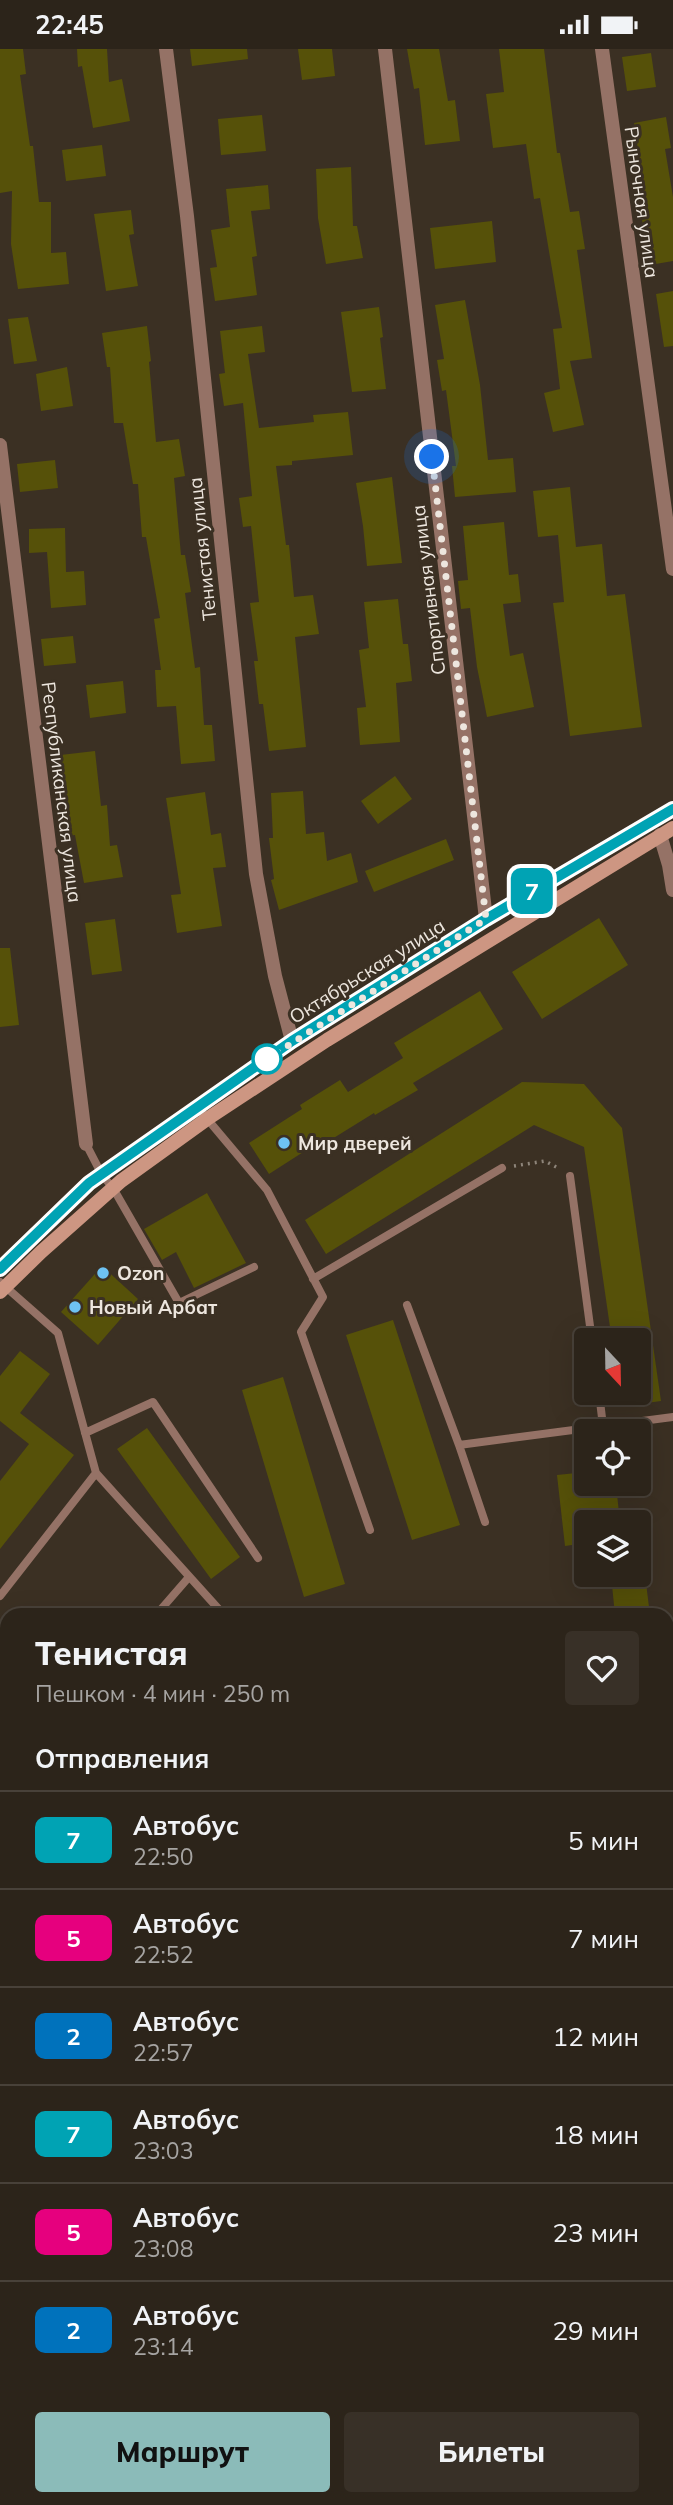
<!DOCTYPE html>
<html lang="ru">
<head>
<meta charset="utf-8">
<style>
  :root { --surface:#2c241a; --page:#383027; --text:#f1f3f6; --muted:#a6a4a2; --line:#484139; --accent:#8bbbb9 }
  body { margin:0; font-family:Mulish,sans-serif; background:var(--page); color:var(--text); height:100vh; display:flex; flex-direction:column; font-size:26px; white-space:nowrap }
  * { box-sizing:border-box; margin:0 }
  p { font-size:23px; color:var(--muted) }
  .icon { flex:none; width:38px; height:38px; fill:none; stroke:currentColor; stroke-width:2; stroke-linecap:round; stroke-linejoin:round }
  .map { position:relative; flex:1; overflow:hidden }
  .side { position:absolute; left:0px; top:1559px; width:674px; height:898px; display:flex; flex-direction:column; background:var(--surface); border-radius:21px 21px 0 0; box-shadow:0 7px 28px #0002,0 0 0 2px var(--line) }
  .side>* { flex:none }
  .badge { padding:0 14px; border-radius:10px; font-size:24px; line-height:46px }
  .needle { width:46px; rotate:158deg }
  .tools { position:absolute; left:574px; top:1279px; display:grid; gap:14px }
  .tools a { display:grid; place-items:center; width:77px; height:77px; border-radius:7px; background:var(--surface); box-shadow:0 7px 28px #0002,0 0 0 2px var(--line); font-size:35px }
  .you { position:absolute; width:35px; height:35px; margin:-18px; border:5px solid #fff; border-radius:50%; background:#1a73e8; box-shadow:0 0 0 10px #1a73e833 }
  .map>.badge { position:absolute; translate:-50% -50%; box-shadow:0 0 0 4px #fff }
  h2 { padding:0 35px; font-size:26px; line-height:63px }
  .round { display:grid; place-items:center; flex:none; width:74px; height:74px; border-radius:7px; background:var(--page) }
  .overview { display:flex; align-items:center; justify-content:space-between; height:119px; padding:0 35px }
  h1 { font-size:33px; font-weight:800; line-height:52px }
  .primary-button { display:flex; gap:14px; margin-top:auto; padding:14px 35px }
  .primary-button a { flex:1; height:80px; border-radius:7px; background:var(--accent); color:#111; font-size:28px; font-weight:800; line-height:80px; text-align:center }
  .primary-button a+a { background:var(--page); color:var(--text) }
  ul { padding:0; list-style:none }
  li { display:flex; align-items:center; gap:21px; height:98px; padding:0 35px; border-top:2px solid var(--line) }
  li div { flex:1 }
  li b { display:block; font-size:26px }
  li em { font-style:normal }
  li .badge { min-width:77px; font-weight:700; text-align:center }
  .status { display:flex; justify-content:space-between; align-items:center; height:49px; padding:0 35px; background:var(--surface); direction:ltr }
  .status svg { height:19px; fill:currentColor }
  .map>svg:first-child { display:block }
  .building { fill:#565109 }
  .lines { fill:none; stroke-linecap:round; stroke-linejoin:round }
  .path { stroke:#8e857a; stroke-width:3.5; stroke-dasharray:2 5; stroke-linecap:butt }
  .service { stroke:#957266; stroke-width:8 }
  .minor { stroke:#957266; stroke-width:14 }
  .tertiary { stroke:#957266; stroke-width:14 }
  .secondary { stroke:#cd9682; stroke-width:14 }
  .line-casing { stroke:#fff; stroke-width:16 }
  .line { stroke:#00a3b4; stroke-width:10 }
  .walk { stroke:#ede6de; stroke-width:7; stroke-dasharray:0 12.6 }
  .stop-dot { fill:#fff; stroke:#00a3b4; stroke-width:3.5 }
  .poi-dot { fill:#6ec2f3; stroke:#3b3023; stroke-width:2.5 }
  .labels { text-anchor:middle; stroke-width:6; stroke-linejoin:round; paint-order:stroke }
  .street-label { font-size:19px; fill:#ede6de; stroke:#3b3023 }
  .poi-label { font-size:19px; font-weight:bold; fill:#ede6de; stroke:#3b3023; text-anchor:start }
</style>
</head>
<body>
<div class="status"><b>22:45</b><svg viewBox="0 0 49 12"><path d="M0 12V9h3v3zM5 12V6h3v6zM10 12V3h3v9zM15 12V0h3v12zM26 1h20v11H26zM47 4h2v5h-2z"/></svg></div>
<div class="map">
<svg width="673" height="2456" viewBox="0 0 673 2456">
  <rect width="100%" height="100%" fill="#3b3023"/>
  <path class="building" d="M0,0H23L26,25L20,26L30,97H33L39,153H51V204L66,203L69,235L18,240L11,195L12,142L0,144Z
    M77,0H107L109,33L122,30L130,72L93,79L82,17L78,18Z
    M190,0H247L248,10L192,17Z
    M298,0H332L335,27L302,31Z
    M407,0H439L448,52L455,51L460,92L425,96L419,39L414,40Z
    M499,0H544L557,104H560L570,163L579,162L585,200L577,201L592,309L570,312L584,376L553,383L544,344L560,340L553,280L562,279L540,149L534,150L526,95L493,99L486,45L504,43Z
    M651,4L656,38L627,42L622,8Z
    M262,66L266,102L221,106L218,70Z
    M666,68L671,99L665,100L673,148V212L644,217L639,184L644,183L635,128L642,127L634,74Z
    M102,96L106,127L66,132L62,101Z
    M351,118L353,177H357L363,209L326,215L318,169L316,120Z
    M268,136L270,160L251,162L257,207L252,208L257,246L215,252L210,219L217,218L211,181L230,178L226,140Z
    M131,161L134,185L129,186L138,237L106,242L94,165Z
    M492,172L496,213L435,220L430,179Z
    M673,242V297L664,298L656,245Z
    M465,251L480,336L488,411L513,409L516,443L455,448L452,417H456L446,341L442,342L437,311L444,310L435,256Z
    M379,258L383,288L380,289L386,340L352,343L341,263Z
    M28,268L37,312L14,315L8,270Z
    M147,277L151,312L149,313L156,393L179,390L185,427L174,429L181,506H185L191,543L185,544L195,619L200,618L204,676H212L215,712L181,715L176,657L157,658L155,621H161L154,570L160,569L146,488H142L138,435H133L123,374H114L110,318H107L102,284Z
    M262,277L265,303L248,305L259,379L314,373L313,366L348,363L353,406L292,412V416L276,417L286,496H289L294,548L313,546L319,585L295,588L306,698L269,702L263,655H259L254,612H258L250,554L259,553L251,477L243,478L239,449L252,447L243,354L224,357L219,325L225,324L220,282Z
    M67,318L73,357L41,362L36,325Z
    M55,411L58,439L20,443L17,415Z
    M392,428L402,514L367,517L363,477L356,434Z
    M570,438L576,498L602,495L607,547L625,545L642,678L570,687L553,554L564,553L558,486L538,488L533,442Z
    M504,473L509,526L518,525L521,553L503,555L510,607L523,604L534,658L487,668L477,618L470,559L461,560L458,532L468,531L463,477Z
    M65,479L66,523L84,522L86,556L51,559L47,503L29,504V480Z
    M398,550L403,595H408L412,632L396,634L400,693L360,696L357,659L366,658L359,601L369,599L364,553Z
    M73,587L76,614L44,617L41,590Z
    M123,632L126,664L90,669L86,636Z
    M95,702L101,757L107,756L110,797L117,796L123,828L84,834L75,786L67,787L62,733L56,734L52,707Z
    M395,727L412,750L378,775L361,752Z
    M303,742L306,785L324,783L327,812L351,804L358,833L279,861L271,831L274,830L269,789H273L271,744Z
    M205,743L211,786L221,784L226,818L213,819L222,877L177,884L171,846L181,845L166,749Z
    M446,790L454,811L374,843L365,822Z
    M599,869L628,916L542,970L512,923Z
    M115,870L122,922L92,926L85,874Z
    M0,899H10L19,976L0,978Z
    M480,942L503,980L413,1034L418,1041L375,1066L374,1064L324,1095L322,1091L269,1125L249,1094L302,1060L300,1056L340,1031L348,1043L403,1009L394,994Z
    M522,1033L584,1035L622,1079L661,1352L639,1355V1292H612L584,1098L534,1076L326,1205L305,1171Z
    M207,1144L246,1214L194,1239L176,1203L162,1211L144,1180Z
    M102,1217L138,1250L98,1296L61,1263Z
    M393,1271L460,1476L412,1491L346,1286Z
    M20,1302L50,1325L20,1364L74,1406L0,1500V1432L29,1395L0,1372V1327Z
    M283,1328L345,1535L304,1548L242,1341Z
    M147,1379L240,1508L211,1530L117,1400Z
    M586,1423V1435H616L620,1474H586V1494L565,1497L557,1426Z
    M611,1526H645L650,1566H615Z"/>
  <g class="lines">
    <path class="path" d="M514,1117L545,1112L560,1120
      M667,1749L673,1748"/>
    <path class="service" d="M198,1059L267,1141L323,1248L301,1283L370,1481
      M86,1095L102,1126L113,1139L179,1254L254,1218
      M570,1127L592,1292
      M313,1230L502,1119
      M0,1233L58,1284L96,1424L224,1566
      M407,1256L459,1396L485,1473
      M599,1344L603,1377
      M85,1384L153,1353L258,1509
      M459,1396L673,1368
      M0,1547L96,1424
      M156,1566L189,1528
      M0,1619L7,1626
      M667,1715L673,1714
      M0,1753L6,1758L0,1767
      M667,1797L673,1796
      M667,1884H669L673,1907
      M0,1941L7,1932
      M0,1978L7,1984
      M0,2105L7,2096
      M0,2269L7,2275
      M0,2399L7,2404
      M278,2450L285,2456
      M451,2450L458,2456
      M172,2456L177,2450"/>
    <path class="minor" d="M166,0L187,167L256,825L275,927L292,992
      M385,0L486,870
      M602,0L673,520
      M0,396L86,1095
      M660,786L669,816L673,841"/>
    <path class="tertiary" d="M667,2409L673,2400
      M632,2456L637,2450"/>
    <path class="secondary" d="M0,1220L89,1134L292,992L486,870L673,760
      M0,1243L41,1203L121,1132L207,1070L327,991L673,779"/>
  </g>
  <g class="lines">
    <g class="line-casing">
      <path id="line" d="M0,1220L89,1134L292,992L486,870L673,760"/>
    </g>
    <use href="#line" class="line"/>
    <path class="walk" d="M267,1010L486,870L432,408"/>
  </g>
  <circle class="stop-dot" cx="267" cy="1010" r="14"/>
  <g class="poi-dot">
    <circle cx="284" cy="1094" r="7"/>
    <circle cx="103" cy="1224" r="7"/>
    <circle cx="75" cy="1258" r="7"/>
  </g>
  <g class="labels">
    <g class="street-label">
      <text transform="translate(642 153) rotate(82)" y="7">Рыночная улица</text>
      <text transform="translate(202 500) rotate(-96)" y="7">Тенистая улица</text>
      <text transform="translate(428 541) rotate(-97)" y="7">Спортивная улица</text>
      <text transform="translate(62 743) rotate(83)" y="7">Республиканская улица</text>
      <text transform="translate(367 922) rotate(-32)" y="7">Октябрьская улица</text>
    </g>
    <g class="poi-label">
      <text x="298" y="1101">Мир дверей</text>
      <text x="117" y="1231">Ozon</text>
      <text x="89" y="1265">Новый Арбат</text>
    </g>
  </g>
</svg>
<div class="tools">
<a><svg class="needle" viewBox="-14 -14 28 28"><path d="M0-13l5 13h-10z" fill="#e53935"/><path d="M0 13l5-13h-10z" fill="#a6a4a2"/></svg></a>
<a><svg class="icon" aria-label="locate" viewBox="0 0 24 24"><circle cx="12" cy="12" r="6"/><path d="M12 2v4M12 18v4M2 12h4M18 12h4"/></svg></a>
<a><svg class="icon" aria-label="layers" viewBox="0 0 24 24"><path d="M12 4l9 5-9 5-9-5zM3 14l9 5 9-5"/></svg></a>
</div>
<div class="you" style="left:432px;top:408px"></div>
<b class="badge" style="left:532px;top:842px;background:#00a3b4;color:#fff">7</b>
<section class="side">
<div class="overview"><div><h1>Тенистая</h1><p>Пешком · 4 мин · 250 m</p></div><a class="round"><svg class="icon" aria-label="heart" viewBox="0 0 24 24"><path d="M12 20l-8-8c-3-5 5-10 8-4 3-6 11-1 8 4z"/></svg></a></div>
<h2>Отправления</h2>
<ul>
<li><span class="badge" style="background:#00a3b4;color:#fff">7</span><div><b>Автобус</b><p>22:50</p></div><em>5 мин</em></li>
<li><span class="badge" style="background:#e6007e;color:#fff">5</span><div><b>Автобус</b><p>22:52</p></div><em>7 мин</em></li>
<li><span class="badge" style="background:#0072bc;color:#fff">2</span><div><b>Автобус</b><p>22:57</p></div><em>12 мин</em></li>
<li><span class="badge" style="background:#00a3b4;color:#fff">7</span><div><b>Автобус</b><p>23:03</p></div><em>18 мин</em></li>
<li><span class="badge" style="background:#e6007e;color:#fff">5</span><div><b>Автобус</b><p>23:08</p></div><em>23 мин</em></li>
<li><span class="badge" style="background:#0072bc;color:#fff">2</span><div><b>Автобус</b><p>23:14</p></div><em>29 мин</em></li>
</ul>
<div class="primary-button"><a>Маршрут</a><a>Билеты</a></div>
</section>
</div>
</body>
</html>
